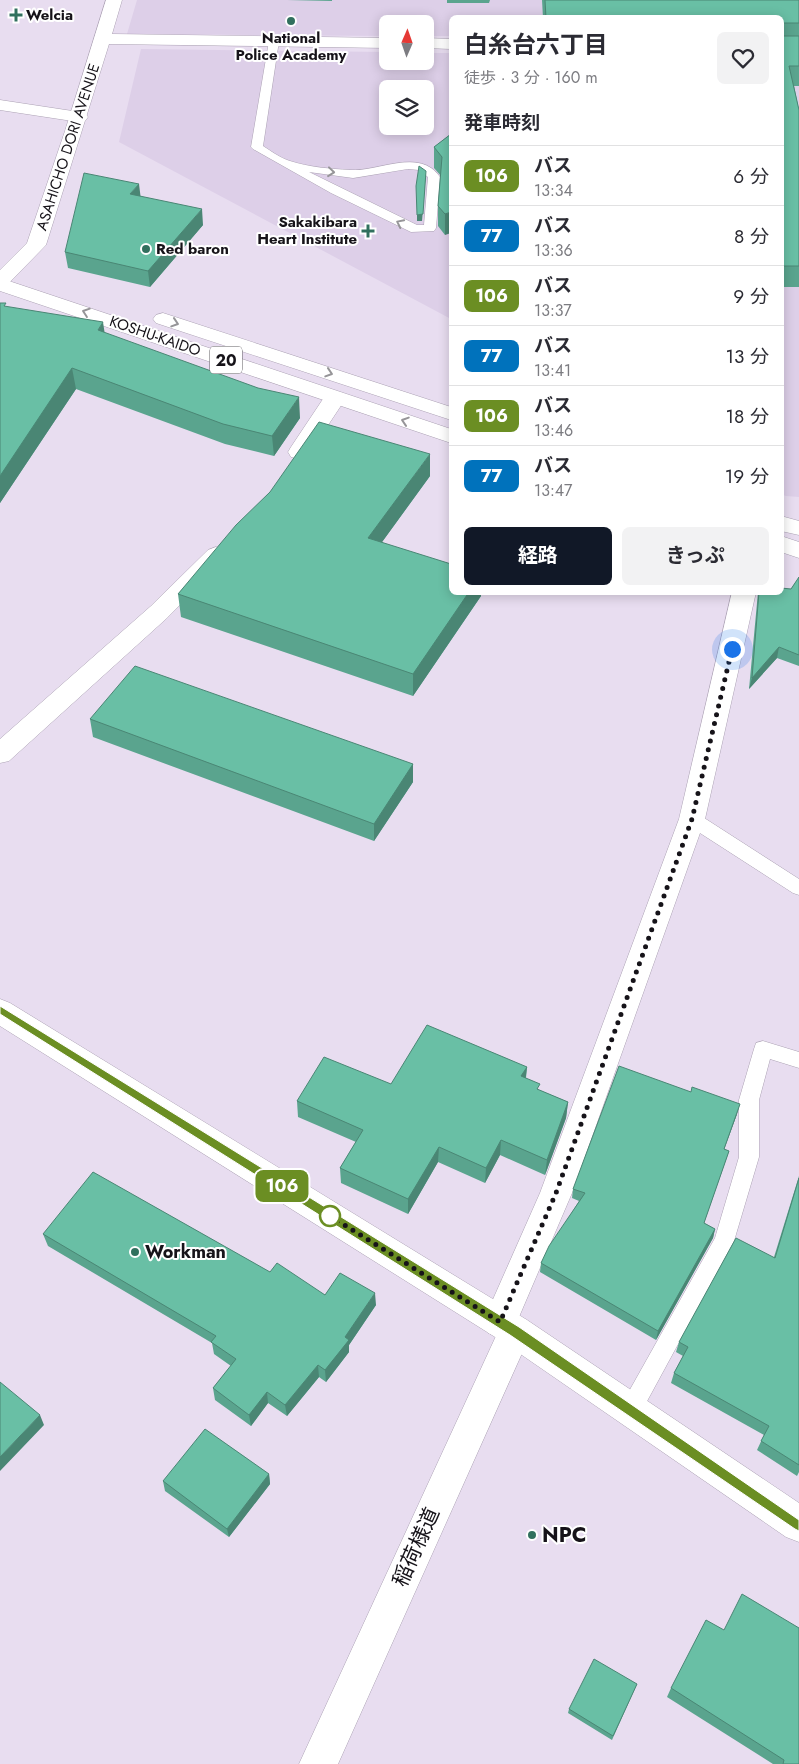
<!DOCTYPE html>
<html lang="ja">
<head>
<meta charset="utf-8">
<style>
  :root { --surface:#fff; --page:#f2f2f3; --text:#2b2b33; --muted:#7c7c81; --line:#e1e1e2; --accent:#111827 }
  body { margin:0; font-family:Jost,"Noto Sans JP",sans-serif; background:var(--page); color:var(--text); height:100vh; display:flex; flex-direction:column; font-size:19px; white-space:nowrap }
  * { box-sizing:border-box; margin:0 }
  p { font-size:16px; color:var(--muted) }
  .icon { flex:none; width:28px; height:28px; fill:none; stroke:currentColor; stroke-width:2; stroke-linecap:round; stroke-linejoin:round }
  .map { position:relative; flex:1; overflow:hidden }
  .side { position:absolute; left:449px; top:15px; width:335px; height:580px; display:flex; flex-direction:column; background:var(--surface); border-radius:8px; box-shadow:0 2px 12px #0003 }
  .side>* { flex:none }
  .badge { padding:0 10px; border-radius:8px; font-size:18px; line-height:32px }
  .needle { width:32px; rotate:2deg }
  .fabs { position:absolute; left:379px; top:15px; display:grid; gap:10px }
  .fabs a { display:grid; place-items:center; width:55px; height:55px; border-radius:8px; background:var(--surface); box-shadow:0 2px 12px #0003; font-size:25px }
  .you { position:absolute; width:25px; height:25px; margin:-12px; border:4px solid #fff; border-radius:50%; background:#1a73e8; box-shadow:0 0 0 8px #1a73e833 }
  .map>.badge { position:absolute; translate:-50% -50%; box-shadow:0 0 0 2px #fff }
  h2 { padding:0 15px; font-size:19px; line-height:45px }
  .round { display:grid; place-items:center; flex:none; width:52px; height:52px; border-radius:8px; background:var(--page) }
  .headline { display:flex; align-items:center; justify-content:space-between; height:85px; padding:0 15px }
  h1 { font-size:24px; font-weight:700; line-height:38px }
  .action { display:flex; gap:10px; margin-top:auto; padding:10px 15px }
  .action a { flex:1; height:58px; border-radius:8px; background:var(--accent); color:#fff; font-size:20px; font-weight:700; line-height:58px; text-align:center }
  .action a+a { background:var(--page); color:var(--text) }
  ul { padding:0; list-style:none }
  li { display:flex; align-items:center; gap:15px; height:60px; padding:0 15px; border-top:1px solid var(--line) }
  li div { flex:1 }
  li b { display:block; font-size:19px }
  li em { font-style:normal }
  li .badge { min-width:55px; font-weight:700; text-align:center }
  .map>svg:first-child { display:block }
  .built { fill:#ddcfe8; fill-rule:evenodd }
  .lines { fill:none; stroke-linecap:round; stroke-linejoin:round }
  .lane-casing { stroke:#aca2b4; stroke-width:1 }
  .street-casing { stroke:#aca2b4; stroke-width:1 }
  .secondary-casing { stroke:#aca2b4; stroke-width:1 }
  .highway-casing { stroke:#aca2b4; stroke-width:1 }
  .lane { fill:#fff; fill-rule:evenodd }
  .street { fill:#fff; fill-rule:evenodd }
  .secondary { fill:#fff; fill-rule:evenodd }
  .highway { fill:#fff; fill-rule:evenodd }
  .wall { fill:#5aa48e }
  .shaded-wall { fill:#4a8674 }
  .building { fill:#69bfa5; stroke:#4a8674 }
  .oneway { stroke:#969598 }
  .line { fill:#6b8e23; stroke:#fff }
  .walk { stroke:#161319; stroke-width:5; stroke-dasharray:0 9 }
  .poi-dot { fill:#31705e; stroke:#fff; stroke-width:2 }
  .stop-dot { fill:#fff; stroke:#6b8e23; stroke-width:2.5 }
  .labels { text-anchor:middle; stroke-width:4; stroke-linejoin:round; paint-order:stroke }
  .far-poi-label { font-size:15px; font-weight:bold; fill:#161319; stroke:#fff; text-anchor:start }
  .far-street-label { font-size:15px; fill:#161319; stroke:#fff }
  .shield { fill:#fff; stroke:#5c5a5e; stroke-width:1 }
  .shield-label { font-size:16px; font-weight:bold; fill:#161319 }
  .poi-label { font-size:18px; font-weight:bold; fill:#161319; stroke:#fff; text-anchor:start }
  .near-poi-label { font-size:21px; font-weight:bold; fill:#161319; stroke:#fff; text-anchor:start }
  .near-street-label { font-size:21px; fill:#161319; stroke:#fff }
</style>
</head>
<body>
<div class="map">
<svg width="799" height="1764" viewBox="0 0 799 1764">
  <rect width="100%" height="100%" fill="#e8ddf0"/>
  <path class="built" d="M137,0H799L781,18H451V36H425V24H388L387,36L127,34Z
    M141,49L387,52L388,61H425V53H451V319L119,142ZM388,89H425V126H388Z
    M781,58H799V497L786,496L781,494Z"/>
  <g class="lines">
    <g class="lane-casing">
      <path id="lane" d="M274,38L279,41L263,146C271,151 280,158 290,161C308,167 331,169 350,170C378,172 420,147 440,177L436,228L434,231L411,232L331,193L253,149L251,147L269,41ZM408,169L419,170L428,177L424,225H417L309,172L353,178Z
        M692,813L698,814L799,879V895L793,893L686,824L684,819L686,814Z
        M763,1041L799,1052V1068L770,1059L759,1100V1157L734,1241L639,1416L631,1420L623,1416L620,1409L623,1402L715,1238L739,1157V1100L754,1049L756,1043Z"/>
    </g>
    <g class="street-casing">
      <path id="street" d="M0,100L79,112L85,113L88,117L85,121L79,122L0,110Z
        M335,392L343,393L346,398L307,457L299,459L291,457L288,452L291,447L327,393Z
        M216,547L224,550L228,555L224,560L167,618L9,761L0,763V739L151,606L208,550Z
        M732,592H756L705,819L572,1193L519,1317L527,1320L532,1331L338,1764H299L496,1336L488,1333L483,1322L540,1193L679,819Z"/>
    </g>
    <g class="secondary-casing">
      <path id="secondary" d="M106,0H122L112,34L388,38V48L109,44L46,245L7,285L0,287V270L27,243L65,131Z
        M425,38L451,39V49L425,48Z
        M0,999L10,1003L527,1320L799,1503V1542L786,1537L503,1342L0,1026Z"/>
    </g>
    <g class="highway-casing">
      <path id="highway" d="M0,278L451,429V443L0,291Z
        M163,313L451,407V420L156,323L153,319L156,315Z
        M781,516L799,521V535L781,531Z
        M781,536L799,542V558L781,552Z"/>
    </g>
    <use href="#lane" class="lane"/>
    <use href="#street" class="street"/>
    <use href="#secondary" class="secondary"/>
    <use href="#highway" class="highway"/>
  </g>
  <path class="wall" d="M287,0H332V1Z
    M447,0H490L489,3H447Z
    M542,0H799V86H794L799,110V287H781V18H543Z
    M451,134L445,235L438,226V206L441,176L434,168V147Z
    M140,196L203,225L150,287L68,268L65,252Z
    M6,303V307L105,333L300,418L274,456L225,444L76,389L0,503Z
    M430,476L382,542L451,592H481V596L413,696L181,617L178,594L270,492Z
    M799,577V666L777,658L749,689L758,592H781L791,589Z
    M90,719L413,764V782L374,841L93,737Z
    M527,1067L526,1078L539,1090L568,1102L566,1118L545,1175L500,1155L485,1183L438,1162L408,1214L341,1183L340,1168L356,1142L298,1117L297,1101L391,1084Z
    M737,1114L724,1149L729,1151L726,1160L704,1223L715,1229L713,1238L656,1340L540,1272L541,1263L579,1201L572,1198L573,1189Z
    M799,1176V1472L797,1476L757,1450L764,1435L671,1383L674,1373L683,1356L676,1352L679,1342L774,1257Z
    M43,1234L270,1272L325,1295L376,1305L349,1345V1352L326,1382L319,1377L287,1416L268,1403L251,1426L215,1400L213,1388L231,1366L214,1354L212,1343L48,1246Z
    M269,1474L270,1484L229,1537L165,1491L163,1481Z
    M724,1630L799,1764H773L667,1697L671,1688Z
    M637,1684L612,1740L568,1713L569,1709Z"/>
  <path class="shaded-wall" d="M426,171L422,221H417V215Z
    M139,184L141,200L130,194Z
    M202,209L203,225L150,287L148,271Z
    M451,212V233L445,235V214Z
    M103,322L106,342L98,330Z
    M72,368L76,389L0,503V476Z
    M299,397L300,418L274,456L272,436Z
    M430,454V476L369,560L368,538Z
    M469,592H481V596L413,696V674Z
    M779,647L777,658L749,689L752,678Z
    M413,764V782L374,841V824Z
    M527,1067L525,1083L521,1076Z
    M568,1102L566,1118L545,1175L547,1160Z
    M740,1104L737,1114L721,1158L724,1149Z
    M501,1140L500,1155L485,1183L486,1168Z
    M439,1147L438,1162L408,1214V1199Z
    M715,1229L713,1238L656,1340L658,1331Z
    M375,1293L376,1305L349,1345V1352L326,1382L325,1370L345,1337Z
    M318,1365L319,1377L287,1416L285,1405Z
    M267,1392L268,1403L251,1426L249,1415Z
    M40,1415L44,1425L0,1471V1457Z
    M269,1474L270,1484L229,1537L227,1529Z"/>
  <path class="building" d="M545,0H799V23H783V36H799V66H789L799,110V266H781V18H546Z
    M451,134V212L445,214L438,206L442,157L434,147Z
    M419,166L426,171L423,214L417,215L416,186Z
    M84,173L139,184L130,194L202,209L148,271L65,252Z
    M0,303H6L4,306L103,322L98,330L258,388L299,397L272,436L223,424L72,368L0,476Z
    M319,422L430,454L368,538L451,564V592H469L413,674L178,594L236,525L270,492Z
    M799,577V655L779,647L752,678L759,592H781V588L791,589Z
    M135,666L413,764L374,824L90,719Z
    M427,1025L527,1067L521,1076L540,1084L537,1089L568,1102L547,1160L501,1140L486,1168L439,1147L408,1199L340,1168L363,1130L297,1101L324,1057L391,1084Z
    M619,1066L691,1092L692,1087L740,1104L724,1149L729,1151L704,1223L715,1229L658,1331L541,1263L549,1246L585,1193L573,1189Z
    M93,1172L270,1272L277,1263L325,1295L340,1273L375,1293L345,1337L349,1340L325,1370L318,1365L285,1405L267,1392L249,1415L213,1388L236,1359L211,1342L216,1336L43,1234Z
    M799,1178V1465L761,1441L769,1426L674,1373L688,1347L679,1342L736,1238L775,1258Z
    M0,1382L40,1415L0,1457Z
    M205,1429L269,1474L227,1529L163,1481Z
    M742,1594L799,1628V1764H783L784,1760L671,1688L706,1620L724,1630Z
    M594,1659L637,1684L613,1736L569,1709Z"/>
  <defs><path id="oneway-chevron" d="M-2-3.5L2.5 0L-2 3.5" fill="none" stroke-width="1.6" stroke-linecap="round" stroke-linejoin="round" transform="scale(1.25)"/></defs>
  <g class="oneway">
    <use href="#oneway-chevron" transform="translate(331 172) rotate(6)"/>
    <use href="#oneway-chevron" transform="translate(400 223) rotate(-154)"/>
    <use href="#oneway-chevron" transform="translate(86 312) rotate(-161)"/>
    <use href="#oneway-chevron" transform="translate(175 323) rotate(18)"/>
    <use href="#oneway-chevron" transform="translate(329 373) rotate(18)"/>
    <use href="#oneway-chevron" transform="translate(405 421) rotate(-162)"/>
  </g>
  <path class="line" d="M0,1006L519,1327L799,1520V1531L795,1529L510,1335L0,1014Z"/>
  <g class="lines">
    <path class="walk" d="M330,1216L500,1322L556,1193L692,819L732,649"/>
  </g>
  <g class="poi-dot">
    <path d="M13.5 7.5h5v5h5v5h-5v5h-5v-5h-5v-5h5z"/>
    <circle cx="291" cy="21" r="5"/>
    <path d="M365.5 223.5h5v5h5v5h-5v5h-5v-5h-5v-5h5z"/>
    <circle cx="146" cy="249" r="5"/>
    <circle cx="135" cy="1252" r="5"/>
    <circle cx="532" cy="1535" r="5"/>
  </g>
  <circle class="stop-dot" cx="330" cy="1216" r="10"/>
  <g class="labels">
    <g class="far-poi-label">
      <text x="26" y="20">Welcia</text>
      <text x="291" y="43" text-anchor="middle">National<tspan x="291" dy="17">Police Academy</tspan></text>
      <text x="357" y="227" text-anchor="end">Sakakibara<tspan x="357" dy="17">Heart Institute</tspan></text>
      <text x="156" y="254">Red baron</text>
    </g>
    <g class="far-street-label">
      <text transform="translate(68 147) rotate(-72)" y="5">ASAHICHO DORI AVENUE</text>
      <text transform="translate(155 336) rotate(19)" y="5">KOSHU-KAIDO</text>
    </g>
    <rect class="shield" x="210" y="346.5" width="32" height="27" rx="4"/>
    <g class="shield-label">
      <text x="226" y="366">20</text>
    </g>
    <g class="poi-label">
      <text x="145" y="1258">Workman</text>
    </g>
    <g class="near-poi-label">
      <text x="542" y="1542">NPC</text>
    </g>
    <g class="near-street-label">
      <text transform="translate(416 1547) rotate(-66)" y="7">稲荷様道</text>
    </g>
  </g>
</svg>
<div class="fabs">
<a><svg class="needle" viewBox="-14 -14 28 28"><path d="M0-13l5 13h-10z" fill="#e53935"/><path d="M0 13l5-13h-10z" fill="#7c7c81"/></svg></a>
<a><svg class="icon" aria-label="layers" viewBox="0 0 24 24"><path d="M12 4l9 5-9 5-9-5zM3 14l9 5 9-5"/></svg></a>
</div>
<div class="you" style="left:732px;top:649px"></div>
<b class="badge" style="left:282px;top:1186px;background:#6b8e23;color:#fff">106</b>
<section class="side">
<div class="headline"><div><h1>白糸台六丁目</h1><p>徒歩 · 3 分 · 160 m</p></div><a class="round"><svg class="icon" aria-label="heart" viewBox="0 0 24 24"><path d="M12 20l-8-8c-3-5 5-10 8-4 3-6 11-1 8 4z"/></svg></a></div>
<h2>発車時刻</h2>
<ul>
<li><span class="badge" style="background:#6b8e23;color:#fff">106</span><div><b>バス</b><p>13:34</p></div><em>6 分</em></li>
<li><span class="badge" style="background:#0072bc;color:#fff">77</span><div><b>バス</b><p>13:36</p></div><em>8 分</em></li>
<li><span class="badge" style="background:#6b8e23;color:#fff">106</span><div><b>バス</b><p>13:37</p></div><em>9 分</em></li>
<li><span class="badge" style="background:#0072bc;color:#fff">77</span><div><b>バス</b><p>13:41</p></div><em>13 分</em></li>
<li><span class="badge" style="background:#6b8e23;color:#fff">106</span><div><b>バス</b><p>13:46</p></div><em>18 分</em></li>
<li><span class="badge" style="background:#0072bc;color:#fff">77</span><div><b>バス</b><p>13:47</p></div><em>19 分</em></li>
</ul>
<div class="action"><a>経路</a><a>きっぷ</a></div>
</section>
</div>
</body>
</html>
